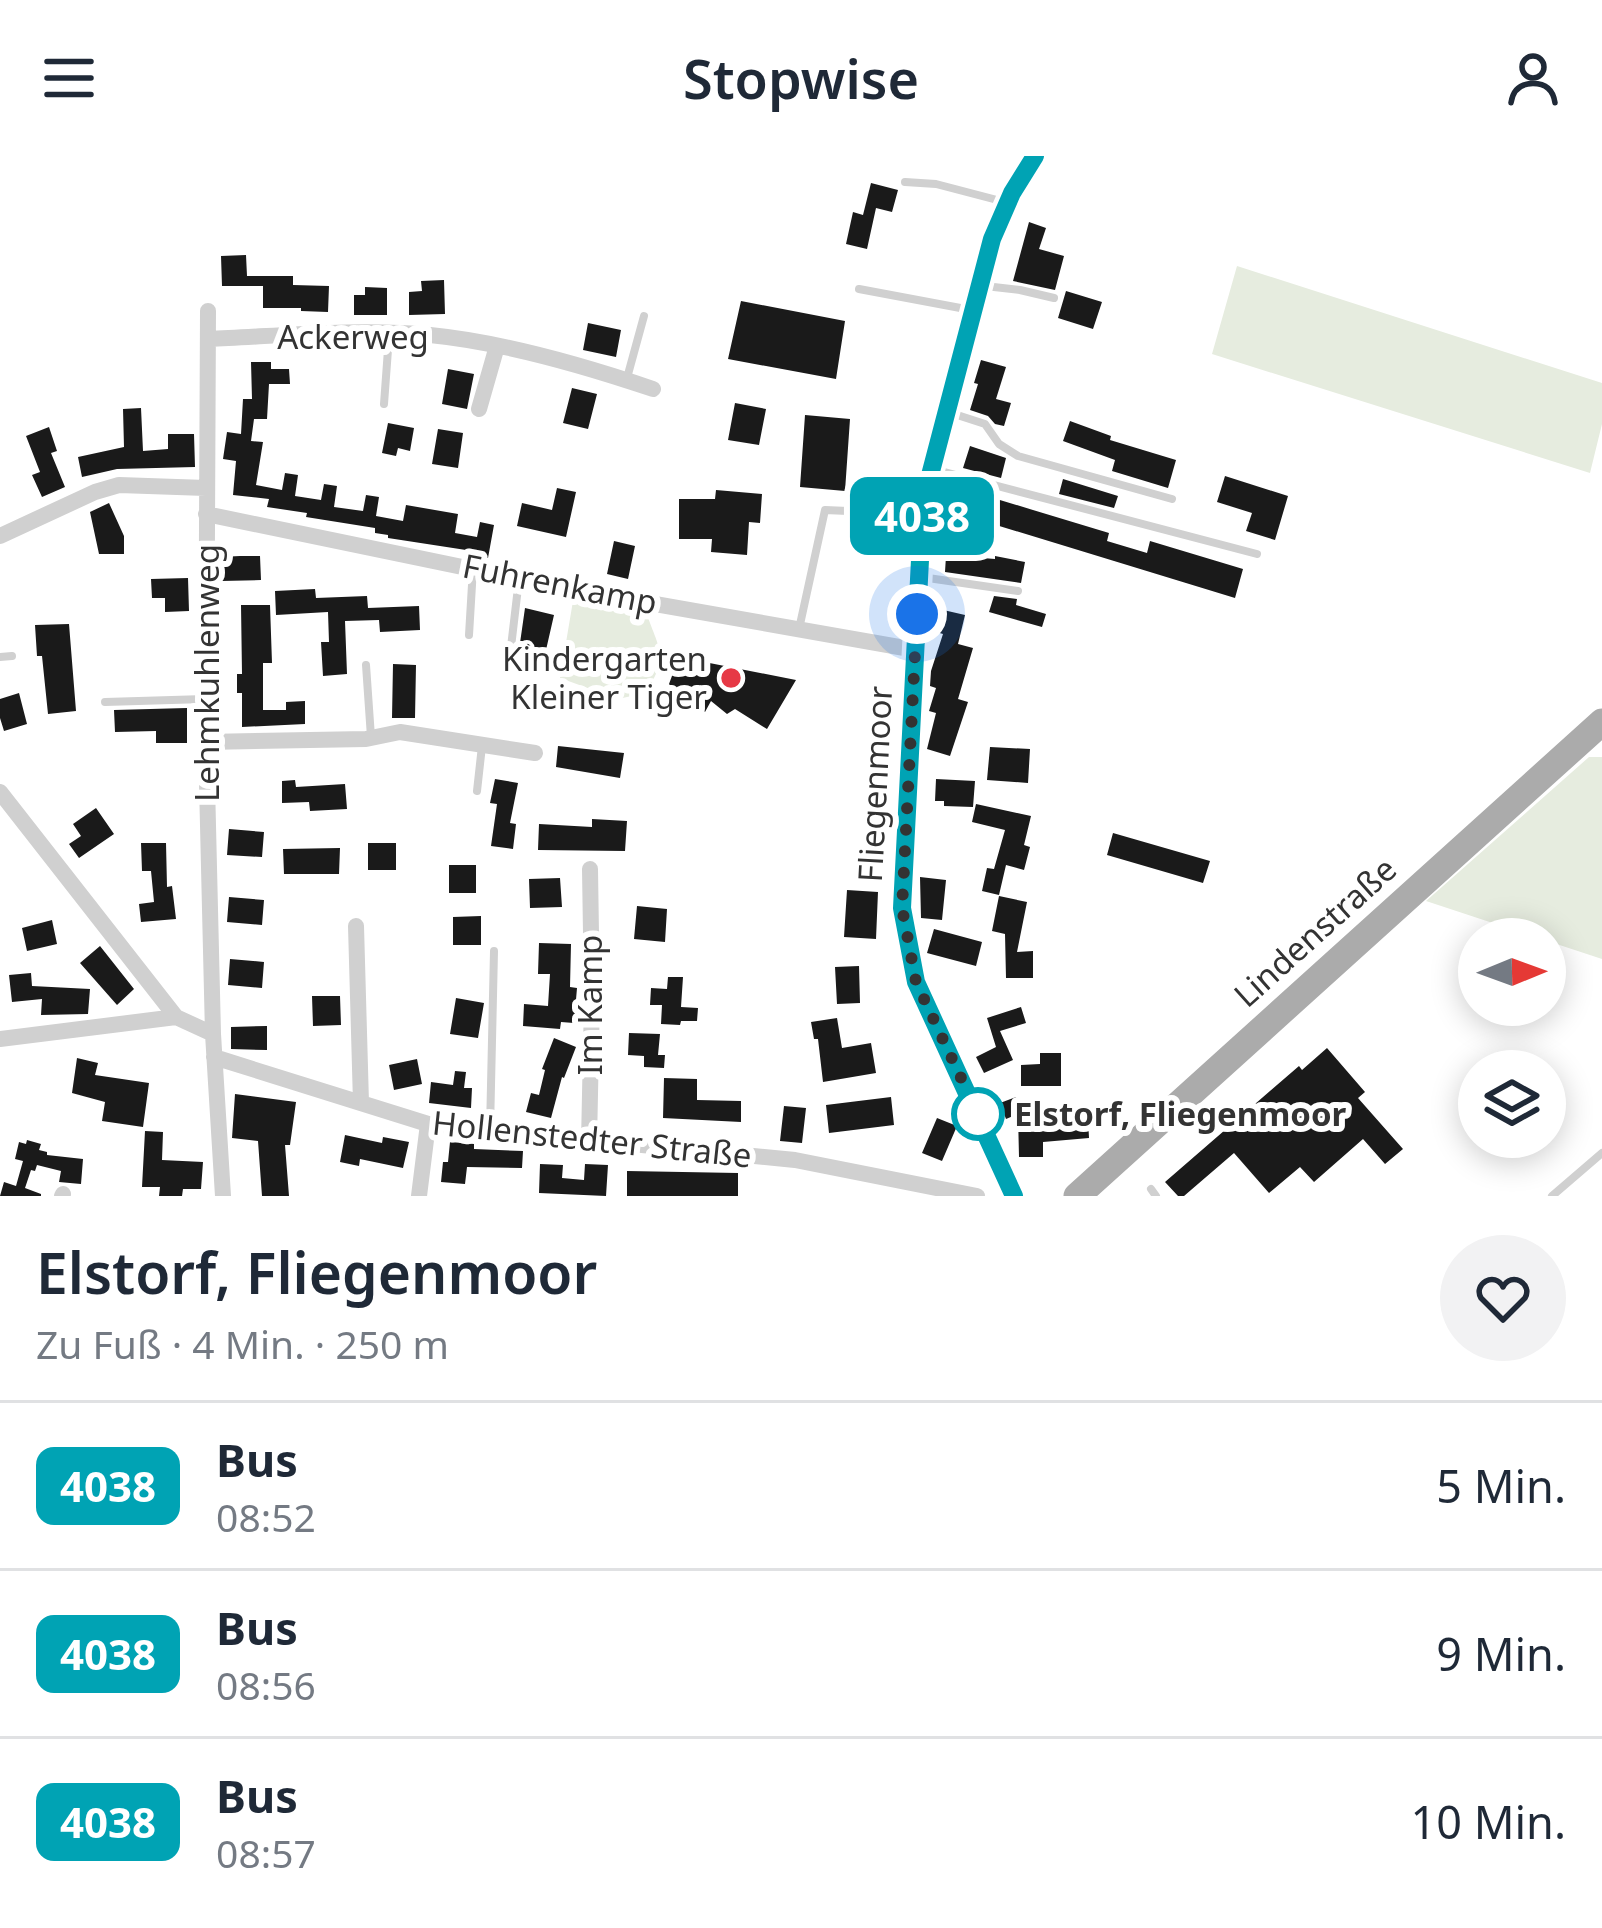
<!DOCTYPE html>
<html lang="de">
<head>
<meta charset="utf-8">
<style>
  :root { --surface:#fff; --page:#f2f2f3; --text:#1f2937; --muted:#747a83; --line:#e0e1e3 }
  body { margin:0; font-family:"Noto Sans",sans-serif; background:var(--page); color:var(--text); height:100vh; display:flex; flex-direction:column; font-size:45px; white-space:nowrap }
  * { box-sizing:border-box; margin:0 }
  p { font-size:39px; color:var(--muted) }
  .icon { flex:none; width:66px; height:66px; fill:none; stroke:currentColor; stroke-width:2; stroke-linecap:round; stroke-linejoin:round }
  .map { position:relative; height:1040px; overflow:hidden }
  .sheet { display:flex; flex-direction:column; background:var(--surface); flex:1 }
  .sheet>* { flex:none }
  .badge { padding:0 24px; border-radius:18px; font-size:42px; line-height:78px }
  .needle { width:78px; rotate:89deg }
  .fabs { position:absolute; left:1458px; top:762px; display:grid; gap:24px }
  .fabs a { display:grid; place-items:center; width:108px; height:108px; border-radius:50%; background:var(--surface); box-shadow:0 6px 30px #0003; font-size:60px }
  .you { position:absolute; width:60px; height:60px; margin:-30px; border:9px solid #fff; border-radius:50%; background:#1a73e8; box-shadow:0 0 0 18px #1a73e833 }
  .map>.badge { position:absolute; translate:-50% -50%; box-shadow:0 0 0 6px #fff }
  .round { display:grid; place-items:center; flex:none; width:126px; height:126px; border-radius:63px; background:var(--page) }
  .overview { display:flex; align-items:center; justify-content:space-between; height:204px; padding:0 36px }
  h1 { font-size:57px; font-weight:600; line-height:90px }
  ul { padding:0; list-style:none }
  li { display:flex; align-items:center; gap:36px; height:168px; padding:0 36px; border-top:3px solid var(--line) }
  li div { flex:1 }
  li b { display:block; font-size:45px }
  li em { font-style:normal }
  li .badge { min-width:132px; font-weight:700; text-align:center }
  header { display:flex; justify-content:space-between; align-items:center; height:156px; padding:0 36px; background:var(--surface); font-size:54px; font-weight:600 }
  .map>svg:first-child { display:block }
  .green { fill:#e6ecdf }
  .building { fill:#1a1a1a }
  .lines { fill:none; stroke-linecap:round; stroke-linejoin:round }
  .lane { stroke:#d0d0d0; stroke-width:8 }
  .street { stroke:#d0d0d0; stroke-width:16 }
  .secondary { stroke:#bdbdbd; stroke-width:24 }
  .primary { stroke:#ababab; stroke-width:27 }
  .line-casing { stroke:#fff; stroke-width:27 }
  .line { stroke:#00a3b4; stroke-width:18 }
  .walk { stroke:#333; stroke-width:12; stroke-dasharray:0 21.6 }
  .poi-dot { fill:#e63946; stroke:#fff; stroke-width:4.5 }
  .stop-dot { fill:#fff; stroke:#00a3b4; stroke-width:6 }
  .labels { text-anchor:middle; stroke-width:12; stroke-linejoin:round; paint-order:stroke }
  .street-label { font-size:33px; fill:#333; stroke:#fff }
  .poi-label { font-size:33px; fill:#333; stroke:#fff; text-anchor:end }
  .stop-label { font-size:33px; font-weight:bold; fill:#333; stroke:#fff; text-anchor:start }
</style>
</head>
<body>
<header><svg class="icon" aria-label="menu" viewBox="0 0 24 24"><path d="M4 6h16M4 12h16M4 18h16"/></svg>Stopwise<svg class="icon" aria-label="person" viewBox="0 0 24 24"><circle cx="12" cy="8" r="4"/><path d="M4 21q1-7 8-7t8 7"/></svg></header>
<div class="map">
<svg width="1602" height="1040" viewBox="0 0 1602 1040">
  <rect width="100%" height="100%" fill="#fff"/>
  <path class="green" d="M1237,110L1602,227V268L1590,317L1212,198Z
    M574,439L646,456C659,494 670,500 645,537L618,543L560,522Z
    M1589,601H1602V803L1426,745Z"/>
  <path class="building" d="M871,27L898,34L892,56L876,52L867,93L846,88L853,56L863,59Z
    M1029,66L1046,72L1039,93L1064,100L1055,134L1013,125Z
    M246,99L247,120H293V129L329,130L328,156L301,155V152H263V130H222L221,100Z
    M444,124L445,158L409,159V136L422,135L421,125Z
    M365,131L387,132V159H354V139H365Z
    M1066,135L1102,146L1093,173L1058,162Z
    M741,145L845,165L836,223L728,203Z
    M588,167L621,174L616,201L583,194Z
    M981,204L1006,211L996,243L1011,247L1004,270L995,268L988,260L970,254L978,228L974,227Z
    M251,206H271V213H289L290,228H269L267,263H254L251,285L263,286L256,329L282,334L285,317L298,319L295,340L321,344L324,328L337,330L334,351L363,355L366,339L379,341L376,360L403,365L406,349L458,358L455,377L477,381L480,366L494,369L488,402L465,398L466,394L388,382V379L375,377V372L306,361L307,357L267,351L269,343L233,339L236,305L223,303L227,276L241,278L243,243H252Z
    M448,213L474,218L467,253L442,248Z
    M572,232L597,238L588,273L563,267Z
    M735,247L766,253L759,289L728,284Z
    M141,252L143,295L168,293V278H194L195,311L117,313L82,321L78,301L124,291L123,253Z
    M805,259L850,263L845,335L800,331Z
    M1070,265L1111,280L1110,284L1176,304L1168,332L1112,315L1115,304L1063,285Z
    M388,267L414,272L410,295L398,292L396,300L382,297Z
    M49,271L57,295L51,297L65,331L42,341L32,319L40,316L26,280Z
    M438,273L463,277L458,312L432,308Z
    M970,290L1006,302L1001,322L963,312Z
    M1225,320L1288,340L1275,384L1246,375L1252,357L1217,346Z
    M1063,323L1118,340L1114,352L1059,338Z
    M557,332L576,336L566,381L517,370L522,347L552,354Z
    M716,334L762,338L760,367L749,366L747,399L711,396L712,383H679V343H715Z
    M990,341L1109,377L1107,385L1147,397L1150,385L1243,413L1235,442L983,365Z
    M109,347L124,380V398H99L90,356Z
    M939,354L969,359L964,390H970V401L995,403V400L1025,406L1021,427L945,416L947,384L938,382Z
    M614,385L635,390L628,423L607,418Z
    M240,400H260L261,424L221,425L220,401Z
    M188,422L189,455L165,456V442H152L151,423Z
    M315,433L316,442L367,440L368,452L419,450L420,474L380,476L379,464L345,465L347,518L323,520L321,486H329L328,456L276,459L275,435Z
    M994,440L1017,443L1016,449L1046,458L1042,471L989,456Z
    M241,449H270L272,507H263V554H286V546L305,545V568L242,571V537H237V518H242Z
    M525,452L554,459L546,494L520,487Z
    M939,453L965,459L958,488L973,492L958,543L968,546L950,600L927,593L936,557L929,555L936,532L930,530L931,515L943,478L933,475Z
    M69,468L76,555L48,558L42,500H37L35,469Z
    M679,501L796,524L767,573L735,553L727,558L711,545L705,556L693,542L686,550L669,528Z
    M393,508L416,509L415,562H392Z
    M19,537L27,568L4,575L0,562V543Z
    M187,552V587H156V575L115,576L114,554Z
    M558,590L624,597L620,622L556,611Z
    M990,591L1030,593L1028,627L987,624Z
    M495,623L518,627L510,667L516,668L513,693L491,690L497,648L490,647Z
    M936,623L975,625L973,651L944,650V645H935Z
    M295,624L296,631L345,628L347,653L310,655L309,646L282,647V625Z
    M976,648L1031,660L1024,689L1030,691L1024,714L1006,709L999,739L982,735L987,712L994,713L1005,674L972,666Z
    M96,652L114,678L79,702L69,688L81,680L73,668Z
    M592,663L627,665L625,695L538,694L539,668L592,671Z
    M229,673L264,676L262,701L227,699Z
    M1113,677L1210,705L1203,727L1107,699Z
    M141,687H166L167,731L172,730L176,763L141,766L139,748L154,746L151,715H142Z
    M368,687H396V714H368Z
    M340,692L339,718H284L283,693Z
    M449,709H476V737H449Z
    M920,721L946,724L942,764L921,762Z
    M560,722L562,751L530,752L529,723Z
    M847,734L878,736L876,783L844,781Z
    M999,740L1027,746L1017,796L1033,795V822H1006L1005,778L992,775Z
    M229,741L264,744L262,769L227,766Z
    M637,750L667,753L665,786L634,783Z
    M481,760V789H453V761Z
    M52,764L57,788L27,795L22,772Z
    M934,773L982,786L976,810L927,797Z
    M539,787L571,788L570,831L577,832L574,867L561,866L560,873L523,870L524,848L548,850L550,818H538Z
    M100,790L134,833L117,849L80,807Z
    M230,803L264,806L262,832L228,829Z
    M859,810L860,847L837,848L835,811Z
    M31,817L32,830L90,833L88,858L41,859L42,843L12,846L9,819Z
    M668,821H683L681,851L698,852L697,865H681L680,869L661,868L662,849H650L651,832L667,833Z
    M312,840H340L341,869L313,870Z
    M456,842L484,847L478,882L450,878Z
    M1021,851L1026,867L1000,875L1013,904L984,917L976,901L996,891L987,862Z
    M837,862L842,892L871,887L876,917L823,926L818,883H814L811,866Z
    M267,870V894L231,893V871Z
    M629,877L660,878L658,899H665L664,912L644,911V900L628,899Z
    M554,882L576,891L564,922L562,921L551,962L526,956L531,937L539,939L545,914L542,913Z
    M1327,892L1365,936L1358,942L1403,993L1385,1008L1363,983L1314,1026L1300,1011L1269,1037L1234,997L1184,1040H1178L1165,1026L1299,910L1302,914Z
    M1040,897H1061V930H1021V909L1040,908Z
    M77,902L98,907L95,919L149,927L143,971L102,965L105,946L72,937Z
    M417,903L422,928L394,934L389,909Z
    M455,915L466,916L464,932H472L471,952L429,947L431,926L453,929Z
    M664,922L697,923V944L741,945V966L663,962Z
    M235,938L296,946L290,989H285L289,1040H262L258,985L232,982Z
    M891,941L894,969L829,977L826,949Z
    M1016,941L1029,971H1058L1057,965L1088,963L1089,982L1043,986V1001H1019L1018,958L1006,963L1000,947Z
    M784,950L806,952L802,987L780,985Z
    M937,962L957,970L942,1005L922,997Z
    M145,975L163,976L162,1004L203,1006L201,1033H183L182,1040H159L160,1031H142Z
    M345,979L382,987L383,981L409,986L403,1012L360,1003L359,1010L340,1006Z
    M27,984L41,988L39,994L47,996V999L83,1003L81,1028L59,1026L61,1015L37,1009L35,1015L31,1014L25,1032L41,1038V1040H0L4,1026L16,1030L23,1005L15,1003L19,986L26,988Z
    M450,986L474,988V993L523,995L522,1012L467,1011L465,1028L441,1026L443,1006H448Z
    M540,1008L563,1009L562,1022L584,1024L585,1008L608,1009L606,1040L539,1037Z
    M627,1015L738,1017V1040H627Z"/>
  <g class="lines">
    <path class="lane" d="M905,26L936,28L1001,45
      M985,130L1020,134L1054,142
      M859,133L971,154
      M627,222L644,160
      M384,248L389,180
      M948,256L985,268L999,288L1018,300L1172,343
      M933,313L1257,398
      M921,421L1018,435
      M799,473L825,354L848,355L915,367
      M469,479L473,412
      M511,491L519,423
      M0,501L12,500
      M366,509L371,581
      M105,546L205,543
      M477,635L482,590
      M490,974L494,795
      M1151,1033L1156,1040
      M1552,1040L1602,997"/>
    <path class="street" d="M208,155L206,586L213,878L223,1040
      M209,183C279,180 360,172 430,179C501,186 585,210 653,233
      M479,253L497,190
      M206,358L564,432L916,494
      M0,380L95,336L119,329L206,332
      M206,586L366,583L400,576L535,597
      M0,636L176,861L213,878
      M356,770L361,947
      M0,883L176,861
      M214,901L428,968L795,1004L977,1040
      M589,986L592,843L590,713
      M62,1040L63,1038
      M419,1040L428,968"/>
    <path class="secondary" d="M1014,1040L916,826L902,752L923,346L992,83L1012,37L1035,0"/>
    <path class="primary" d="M1077,1040L1602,566"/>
  </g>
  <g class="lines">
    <g class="line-casing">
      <path id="line" d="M1014,1040L916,826L902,752L923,346L992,83L1012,37L1035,0"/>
    </g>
    <use href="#line" class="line"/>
    <path class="walk" d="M917,458L902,752L916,826L978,958"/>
  </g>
  <circle class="poi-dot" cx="731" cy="522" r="12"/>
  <circle class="stop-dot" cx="978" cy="958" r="24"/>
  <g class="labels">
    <g class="street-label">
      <text x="353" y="193">Ackerweg</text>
      <text transform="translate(560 428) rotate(11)" y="12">Fuhrenkamp</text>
      <text transform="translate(207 517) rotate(-90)" y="12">Lehmkuhlenweg</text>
      <text transform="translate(875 628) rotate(-87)" y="12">Fliegenmoor</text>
      <text transform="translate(1315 776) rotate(-42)" y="12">Lindenstraße</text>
      <text transform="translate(590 849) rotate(-90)" y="12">Im Kamp</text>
      <text transform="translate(592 983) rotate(6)" y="12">Hollenstedter Straße</text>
    </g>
    <g class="poi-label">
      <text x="707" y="515">Kindergarten<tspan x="707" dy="38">Kleiner Tiger</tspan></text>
    </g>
    <g class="stop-label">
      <text x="1014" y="970">Elstorf, Fliegenmoor</text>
    </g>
  </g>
</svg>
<div class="fabs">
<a><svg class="needle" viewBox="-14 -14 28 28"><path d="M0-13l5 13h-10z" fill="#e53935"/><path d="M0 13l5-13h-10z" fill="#747a83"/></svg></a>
<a><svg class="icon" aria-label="layers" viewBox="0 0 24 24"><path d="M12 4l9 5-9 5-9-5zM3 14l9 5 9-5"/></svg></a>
</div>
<div class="you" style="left:917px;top:458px"></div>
<b class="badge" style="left:922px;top:360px;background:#00a3b4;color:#fff">4038</b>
</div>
<section class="sheet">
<div class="overview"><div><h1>Elstorf, Fliegenmoor</h1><p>Zu Fuß · 4 Min. · 250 m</p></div><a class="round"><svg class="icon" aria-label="heart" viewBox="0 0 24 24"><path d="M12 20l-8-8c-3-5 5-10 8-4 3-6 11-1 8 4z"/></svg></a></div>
<ul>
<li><span class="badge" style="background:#00a3b4;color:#fff">4038</span><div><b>Bus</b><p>08:52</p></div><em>5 Min.</em></li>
<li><span class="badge" style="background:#00a3b4;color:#fff">4038</span><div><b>Bus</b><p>08:56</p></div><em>9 Min.</em></li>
<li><span class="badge" style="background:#00a3b4;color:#fff">4038</span><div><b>Bus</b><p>08:57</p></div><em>10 Min.</em></li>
</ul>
</section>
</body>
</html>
